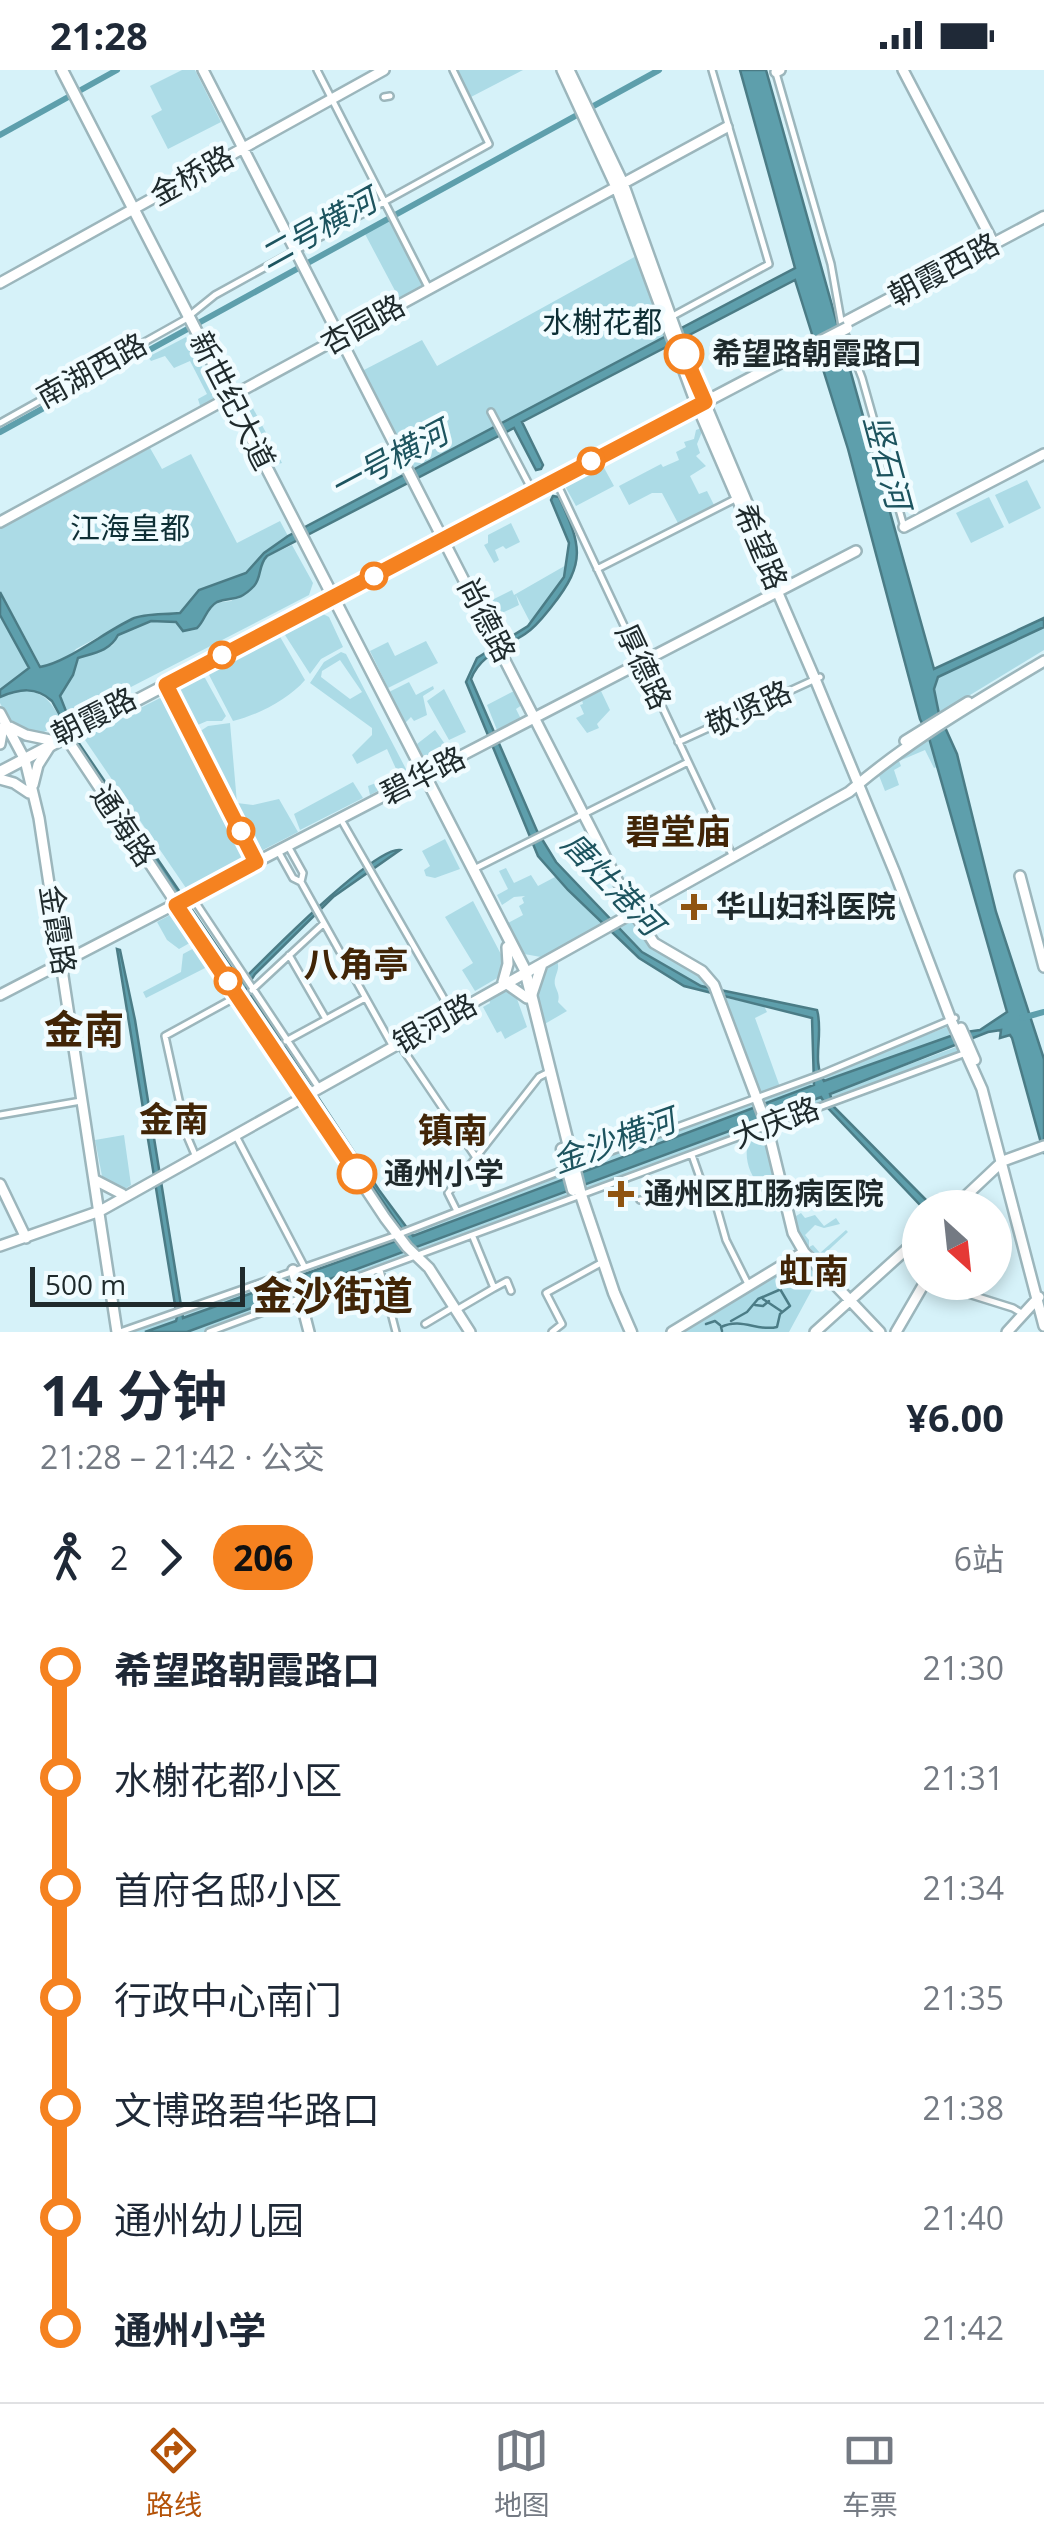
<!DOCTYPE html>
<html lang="zh">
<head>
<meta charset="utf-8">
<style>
  :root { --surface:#fff; --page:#f2f2f3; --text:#1f2937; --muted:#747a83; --line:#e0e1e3; --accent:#b45309 }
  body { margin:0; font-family:"Open Sans","Noto Sans SC",sans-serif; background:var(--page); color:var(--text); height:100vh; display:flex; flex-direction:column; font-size:38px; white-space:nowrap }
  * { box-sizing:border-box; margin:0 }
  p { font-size:32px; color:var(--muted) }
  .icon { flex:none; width:55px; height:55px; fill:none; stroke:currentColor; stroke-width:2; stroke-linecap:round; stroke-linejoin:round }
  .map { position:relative; height:1262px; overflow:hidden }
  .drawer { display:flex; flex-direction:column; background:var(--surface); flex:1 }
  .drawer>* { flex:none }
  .badge { padding:0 20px; border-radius:32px; font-size:35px; line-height:65px }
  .needle { width:65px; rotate:153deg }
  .tools { position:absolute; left:902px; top:1120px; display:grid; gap:20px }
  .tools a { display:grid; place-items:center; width:110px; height:110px; border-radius:50%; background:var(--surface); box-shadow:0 5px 15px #0003; font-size:50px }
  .scale { position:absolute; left:30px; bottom:25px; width:215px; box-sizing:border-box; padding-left:10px; border:5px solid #1f2a2c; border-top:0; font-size:28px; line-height:35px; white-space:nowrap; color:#1f2a2c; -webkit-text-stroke:8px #f1fcff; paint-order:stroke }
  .map>.badge { position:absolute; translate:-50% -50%; box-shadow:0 0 0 5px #fff }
  .legs { display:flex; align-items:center; gap:15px; height:110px; padding:0 40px; font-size:32px }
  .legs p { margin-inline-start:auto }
  .head { display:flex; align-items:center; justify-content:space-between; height:170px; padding:0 40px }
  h1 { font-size:55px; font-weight:700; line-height:75px }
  ul { padding:0 40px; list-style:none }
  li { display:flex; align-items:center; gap:35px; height:110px; font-size:38px }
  li i { display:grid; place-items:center; width:15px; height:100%; margin:0 12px; background:currentColor }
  li i::after { content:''; width:25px; height:25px; margin:-12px; border:8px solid; border-radius:50%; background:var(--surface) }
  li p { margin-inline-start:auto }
  li:first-child i { background:linear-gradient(#0000 50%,currentColor 0) }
  li:last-child i { background:linear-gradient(currentColor 50%,#0000 0) }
  .status { display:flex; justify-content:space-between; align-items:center; height:70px; padding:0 50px; background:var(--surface); direction:ltr }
  .status svg { height:28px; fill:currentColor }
  .tabs { display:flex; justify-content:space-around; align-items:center; height:140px; border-top:2px solid var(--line); background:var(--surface); font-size:28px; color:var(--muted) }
  .tabs a { display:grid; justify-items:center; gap:5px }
  .tabs .active { color:var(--accent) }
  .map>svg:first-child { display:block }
  .green { fill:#acdbe6; fill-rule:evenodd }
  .water { fill:#5e9fac; stroke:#4b7c86; stroke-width:2.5; fill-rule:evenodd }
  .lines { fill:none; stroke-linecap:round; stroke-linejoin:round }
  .stream { stroke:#4b7c86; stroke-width:2.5 }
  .river { stroke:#5e9fac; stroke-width:6 }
  .street-casing { stroke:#9cb6bc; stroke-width:10 }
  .secondary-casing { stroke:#9cb6bc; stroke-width:14 }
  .primary-casing { stroke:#9cb6bc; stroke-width:15 }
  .street { stroke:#fff; stroke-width:5 }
  .secondary { stroke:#fff; stroke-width:9 }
  .primary { stroke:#fff; stroke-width:10 }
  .primary-bridge-casing { stroke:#9cb6bc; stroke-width:15; stroke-linecap:butt }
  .primary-bridge { stroke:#fff; stroke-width:10 }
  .line-1-casing { stroke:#fff; stroke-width:22 }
  .line-1 { stroke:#f58220; stroke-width:15 }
  .stop-1-dot { fill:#fff; stroke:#f58220; stroke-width:5 }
  .poi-dot { fill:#8f5411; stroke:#f1fcff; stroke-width:4 }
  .labels { text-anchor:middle; stroke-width:9; stroke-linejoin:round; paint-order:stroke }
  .street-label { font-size:30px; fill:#1f2a2c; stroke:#f1fcff }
  .park-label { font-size:30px; fill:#0e2f35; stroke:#f1fcff }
  .stop-label { font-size:30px; font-weight:bold; fill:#1f2a2c; stroke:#f1fcff; text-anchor:start }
  .poi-label { font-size:30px; font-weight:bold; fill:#1f2a2c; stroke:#f1fcff; text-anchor:start }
  .water-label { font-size:32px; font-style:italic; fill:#1d545f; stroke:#f1fcff }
  .quarter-label { font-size:35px; font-weight:bold; fill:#412507; stroke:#f1fcff }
  .district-label { font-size:40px; font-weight:bold; fill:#412507; stroke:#f1fcff }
</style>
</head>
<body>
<div class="status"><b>21:28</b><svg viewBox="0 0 49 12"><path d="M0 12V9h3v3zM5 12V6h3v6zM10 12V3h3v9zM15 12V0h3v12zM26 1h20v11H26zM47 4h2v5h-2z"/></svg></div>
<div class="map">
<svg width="1044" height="1262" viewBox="0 0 1044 1262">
  <rect width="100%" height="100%" fill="#d6f2f9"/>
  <path class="green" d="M182,0H195L221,52L168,79L151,46L162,40L150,16Z
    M455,0H523L469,28Z
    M390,150L423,214L422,219L401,232L365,164Z
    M638,185L667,265L413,400L362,301L422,270L437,296Z
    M186,267L217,325V330L201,339L198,329L207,324L190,291L174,298L165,286L151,291L148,287Z
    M246,325L282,393L273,395L242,334Z
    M704,357L697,374L700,383L696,386L706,396L690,406L699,424L707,421L715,437L679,455L662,423H652L629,435L619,416L661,394L663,397L679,390L676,382L686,377L684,372L694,369L696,360Z
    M150,378L162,399L191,384L237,473L280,451L288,466L264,483L246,503L199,520L180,543L130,550L76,579L67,590L42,598L0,521V459Z
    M603,396L614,416L576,436L565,416Z
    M1027,410L1041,438L1009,454L995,425Z
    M989,427L1004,457L971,473L956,443Z
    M511,453L520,472L506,479L503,476L495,480L499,490L494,493L484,475L488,473V465Z
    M292,475L313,513L309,525L69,649L60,626L73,605L78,588L113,575L118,564L146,552H176L184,561L215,533L231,531L260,504L264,488Z
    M568,494L564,507L530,552L516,525L519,535L489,549L482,535L512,520L514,525Z
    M321,543L329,547L343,577L321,589L310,604L285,565L286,562Z
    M0,545L29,598L0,620Z
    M1044,557V580L939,644L934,619L938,607Z
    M279,565L305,610C289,629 258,645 233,651L208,603Z
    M426,571L438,593L388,618L370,581L388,572L395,586Z
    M341,582L346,584L407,701L404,707L370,725L368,716L394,706L397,701L387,679L357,694L352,685L372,665V658L310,613L324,592ZM340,590L362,622L350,629L321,607L322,601Z
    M199,608H205L226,646L222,651H207L193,657L176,620Z
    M409,612L416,625L433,616L434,619L423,626L427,645L414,651L411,647L405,653L389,622Z
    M21,619C47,623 50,632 63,652L21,674L0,633V627Z
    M444,619L466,662L449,670L427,631Z
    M514,621L522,635L516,639L521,649L497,660L487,635Z
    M601,621L610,640L597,654L599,658L587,663L576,648L584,644L580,635L583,634L582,630Z
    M166,625L248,785L186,818L83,667Z
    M230,653L237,733L253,735L279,729L298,762L257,783L196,664L208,656Z
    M435,660L452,684L434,694L425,690L417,674Z
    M929,668L937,697L934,698L925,680L899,691L901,696L894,700L899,715L885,721L878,703Z
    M353,712L363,728L300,760L294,744Z
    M445,769L460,799L435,808L426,806L424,800L430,796L422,781Z
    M506,798L514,813L531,805L538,816L555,807L604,853L541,887L524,884L506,854L523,845L519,836L524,833L522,828L525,826L514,827L502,835L497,825L508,819L499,801Z
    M473,831L504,890L499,907L475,921L462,900L473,893L445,847Z
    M172,844L195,870L179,879L167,870L157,852Z
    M633,850L695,899L712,917C677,915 641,881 618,857Z
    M198,876L211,895L146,928L143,922L181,902L183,884Z
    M557,891C561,900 553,906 555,915C557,922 560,924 558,932L567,941L543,955C537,929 532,907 557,891Z
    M510,920L516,926L527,957L505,969L501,961L497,963L483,937L490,933L489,929Z
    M722,927L764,936L767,942L755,948L780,1017L759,1025Z
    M947,957L950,965L948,967L270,1219L145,1262H121L394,1166L582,1092L757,1030Z
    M956,977L961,984L207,1262H187Z
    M124,1065L131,1115L122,1121L103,1111L95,1070Z
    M762,1065H765L774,1113L770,1111L765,1115H760C748,1105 742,1080 751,1068H762Z
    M801,1143L805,1148L815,1145L824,1156L836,1148L840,1154L824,1158L815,1155L805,1165L809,1170V1177L813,1175L820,1183L846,1160L848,1162L819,1189L809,1177L805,1179L791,1149Z
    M805,1184L822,1201L789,1262H674Z"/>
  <path class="water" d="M740,0H766L934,599L1044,548V557L938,607L934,619L939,644L957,684L996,842L1044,989V1084L1012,968L1010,965L1000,968L1001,960L988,962L830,1024L834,1037L932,1136L930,1137H922L827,1037L821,1027L187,1262H145L176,1251L177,1247L117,879L120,880L135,950L183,1248L407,1167L85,691L52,631C36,616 19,619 0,627V620L29,598L0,545V522L40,597C66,593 103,563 132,549C145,543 165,545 180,543L199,520L246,503L264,483L288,466L795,198ZM795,210L848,379L920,649L929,668L1007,942L980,960L959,963L824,1011C811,991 824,964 817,940L701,916L642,882L556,792L537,761L471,609C480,585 505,577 525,564C536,557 544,546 552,536C587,492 581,475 559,427L553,426L551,430L569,473L564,507L528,556L477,588L466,612L538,786L568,820L639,888L684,916L812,948L814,1015L413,1166L379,1120L246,918L255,904L333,827L400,780C374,776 265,888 241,912L78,672L60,626L73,605L78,588C94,583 110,581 118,565L151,551L176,552L183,561L197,558C205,551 206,538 217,532C231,526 238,533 254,516C262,507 258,495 267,486L514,358L536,400L541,399L543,395L522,352Z"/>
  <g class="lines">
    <path class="stream" d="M763,1229L781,1241
      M755,1235L763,1236L769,1231
      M731,1251L747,1242L758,1229L779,1220L783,1214
      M706,1254L715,1251L720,1255
      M722,1261L721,1257C742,1247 757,1262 777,1257L780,1244L790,1236L780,1219"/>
    <path class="river" d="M0,65L117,0
      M0,362L659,0
      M1022,948L1044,942"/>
    <g class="street-casing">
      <path id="street" d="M317,0L429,219
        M776,3L831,194L842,256L862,308L904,457
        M384,27L390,26
        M671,247L769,194L712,0
        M491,342L533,422
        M0,353L184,250L215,225L489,74L453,0
        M555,409L733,787
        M597,499L737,428
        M678,672L820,607
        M343,753L451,941
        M288,776L303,803L301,812
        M278,781L293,808L301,812L392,975
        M476,798L688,692
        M192,827L317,1015
        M289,885L326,949
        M252,920L323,854
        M286,971L365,928
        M400,975L477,1089
        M0,1045L81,1031
        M236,1066L304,1196
        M692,1085L706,1125L713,1124L726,1170L748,1214
        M196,1087L187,1066L165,966L236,927
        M576,1094L822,1004L955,948
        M713,1124L779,1114
        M640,1130L706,1125
        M457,1141L448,1123L539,1007L549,1002
        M380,1200L396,1262
        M930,1212L1013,1238L1023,1244
        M494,1218L507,1211L511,1221
        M458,1239L494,1218L473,1167
        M425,1254L452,1238
        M120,1262L394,1166L566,1099
        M209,1262L966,983
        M552,1262L562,1254L546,1223L599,1194"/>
    </g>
    <g class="secondary-casing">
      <path id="secondary" d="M203,0L634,843L654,873L702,901L714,915L767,1056L793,1163L804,1182L880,1262
        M562,0L616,117L695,331L815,609L895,803L951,950L982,1019L1044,1256
        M569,0L623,113L684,283L775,499
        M903,0L994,174
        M776,2L780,0
        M0,213L384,0
        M0,452L727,57
        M904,457L1044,384
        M164,612L257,792
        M0,643L25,690L39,748L117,1262
        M10,657L26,665L50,670
        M63,663L385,1148L407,1177L429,1198L470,1262
        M905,671L968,632
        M0,674L3,657
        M0,709L14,713L29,723
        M33,715L38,695L50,676
        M1020,806L1044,897
        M503,912L508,894L507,877
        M507,914L527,928
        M532,924L542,894
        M0,925L856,481
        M961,958L975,990
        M95,1110L122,1124
        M0,1114L26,1168
        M953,1138L1003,1091L1044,1076
        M0,1176L100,1141L849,722C908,671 977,631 1044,591
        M293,1200L309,1262
        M672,1262L804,1182
        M815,1262L920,1167
        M896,1262L925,1212
        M1007,1262L1039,1227"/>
    </g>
    <g class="primary-casing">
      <path id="primary" d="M62,0L525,900L581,1125L614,1223L631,1262
        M844,253L1044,147
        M0,702L808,278
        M562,1079L573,1120"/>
    </g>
    <use href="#street" class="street"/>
    <use href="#secondary" class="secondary"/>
    <use href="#primary" class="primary"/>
    <g class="primary-bridge-casing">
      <path id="primary-bridge" d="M808,278L847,258"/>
    </g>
    <use href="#primary-bridge" class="primary-bridge"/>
  </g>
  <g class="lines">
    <g class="line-1-casing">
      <path id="line-1" d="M357,1104L176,835L256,792L166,615L705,332L684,284"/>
    </g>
    <use href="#line-1" class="line-1"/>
  </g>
  <g class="stop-1-dot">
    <circle cx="684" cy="284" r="18"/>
    <circle cx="591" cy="391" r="12"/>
    <circle cx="374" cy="506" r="12"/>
    <circle cx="222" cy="585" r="12"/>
    <circle cx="241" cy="761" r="12"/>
    <circle cx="228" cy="911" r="12"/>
    <circle cx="357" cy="1104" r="18"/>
  </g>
  <g class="poi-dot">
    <path d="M689 822h10v10h10v10h-10v10h-10v-10h-10v-10h10z"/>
    <path d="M616 1109h10v10h10v10h-10v10h-10v-10h-10v-10h10z"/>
  </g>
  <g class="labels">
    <g class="street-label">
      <text transform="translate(192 106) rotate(-29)" y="10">金桥路</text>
      <text transform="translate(944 200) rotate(-28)" y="10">朝霞西路</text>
      <text transform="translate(363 255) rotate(-29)" y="10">杏园路</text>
      <text transform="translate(92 301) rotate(-29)" y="10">南湖西路</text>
      <text transform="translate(232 331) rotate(63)" y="10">新世纪大道</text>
      <text transform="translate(760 477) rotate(67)" y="10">希望路</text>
      <text transform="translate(486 550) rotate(63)" y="10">尚德路</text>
      <text transform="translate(643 597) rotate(65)" y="10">厚德路</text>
      <text transform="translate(749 639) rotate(-25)" y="10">敬贤路</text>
      <text transform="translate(94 647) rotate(-27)" y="10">朝霞路</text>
      <text transform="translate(423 706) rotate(-27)" y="10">碧华路</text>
      <text transform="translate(123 756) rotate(56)" y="10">通海路</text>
      <text transform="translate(57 860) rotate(81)" y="10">金霞路</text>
      <text transform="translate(435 954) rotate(-29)" y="10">银河路</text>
      <text transform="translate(776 1053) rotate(-21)" y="10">大庆路</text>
    </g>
    <g class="park-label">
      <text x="602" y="263">水榭花都</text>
      <text x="130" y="469">江海皇都</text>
    </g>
    <g class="stop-label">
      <text x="712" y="294">希望路朝霞路口</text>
      <text x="384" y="1114">通州小学</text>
    </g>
    <g class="poi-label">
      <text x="716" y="847">华山妇科医院</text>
      <text x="644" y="1134">通州区肛肠病医院</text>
    </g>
    <g class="water-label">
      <text transform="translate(318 159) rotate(-29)" y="11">二号横河</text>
      <text transform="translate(389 390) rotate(-28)" y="11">一号横河</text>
      <text transform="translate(887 392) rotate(75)" y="11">竖石河</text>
      <text transform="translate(612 814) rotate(46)" y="11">唐灶港河</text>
      <text transform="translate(614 1071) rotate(-20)" y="11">金沙横河</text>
    </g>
    <g class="quarter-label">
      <text x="678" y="774">碧堂庙</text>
      <text x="356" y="907">八角亭</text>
      <text x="174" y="1062">金南</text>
      <text x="453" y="1073">镇南</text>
      <text x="814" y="1214">虹南</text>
    </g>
    <g class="district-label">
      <text x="84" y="974">金南</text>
      <text x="333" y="1240">金沙街道</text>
    </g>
  </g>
</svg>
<div class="tools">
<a><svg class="needle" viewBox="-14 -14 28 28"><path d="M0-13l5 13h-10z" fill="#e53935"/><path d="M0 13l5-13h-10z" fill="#747a83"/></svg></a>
</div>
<div class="scale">500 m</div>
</div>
<section class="drawer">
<div class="head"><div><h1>14 分钟</h1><p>21:28 – 21:42 · 公交</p></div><b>¥6.00</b></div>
<div class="legs"><svg class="icon" aria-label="walk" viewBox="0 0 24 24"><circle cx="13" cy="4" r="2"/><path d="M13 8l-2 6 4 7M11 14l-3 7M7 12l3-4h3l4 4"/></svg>2<svg class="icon" aria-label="forward" viewBox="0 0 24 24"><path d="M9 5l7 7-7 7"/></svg><b class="badge" style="background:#f58220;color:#111">206</b><p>6站</p></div>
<ul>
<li><i style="color:#f58220"></i><b>希望路朝霞路口</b><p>21:30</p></li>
<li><i style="color:#f58220"></i><span>水榭花都小区</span><p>21:31</p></li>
<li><i style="color:#f58220"></i><span>首府名邸小区</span><p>21:34</p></li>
<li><i style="color:#f58220"></i><span>行政中心南门</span><p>21:35</p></li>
<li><i style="color:#f58220"></i><span>文博路碧华路口</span><p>21:38</p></li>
<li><i style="color:#f58220"></i><span>通州幼儿园</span><p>21:40</p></li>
<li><i style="color:#f58220"></i><b>通州小学</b><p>21:42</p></li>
</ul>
</section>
<nav class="tabs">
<a class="active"><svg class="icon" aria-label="directions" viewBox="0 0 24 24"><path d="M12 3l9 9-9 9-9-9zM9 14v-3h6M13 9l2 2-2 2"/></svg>路线</a>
<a><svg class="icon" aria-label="map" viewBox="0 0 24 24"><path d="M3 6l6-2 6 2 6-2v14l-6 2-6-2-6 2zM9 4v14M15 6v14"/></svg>地图</a>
<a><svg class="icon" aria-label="tickets" viewBox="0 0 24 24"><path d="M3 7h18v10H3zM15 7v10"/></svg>车票</a>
</nav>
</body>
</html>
